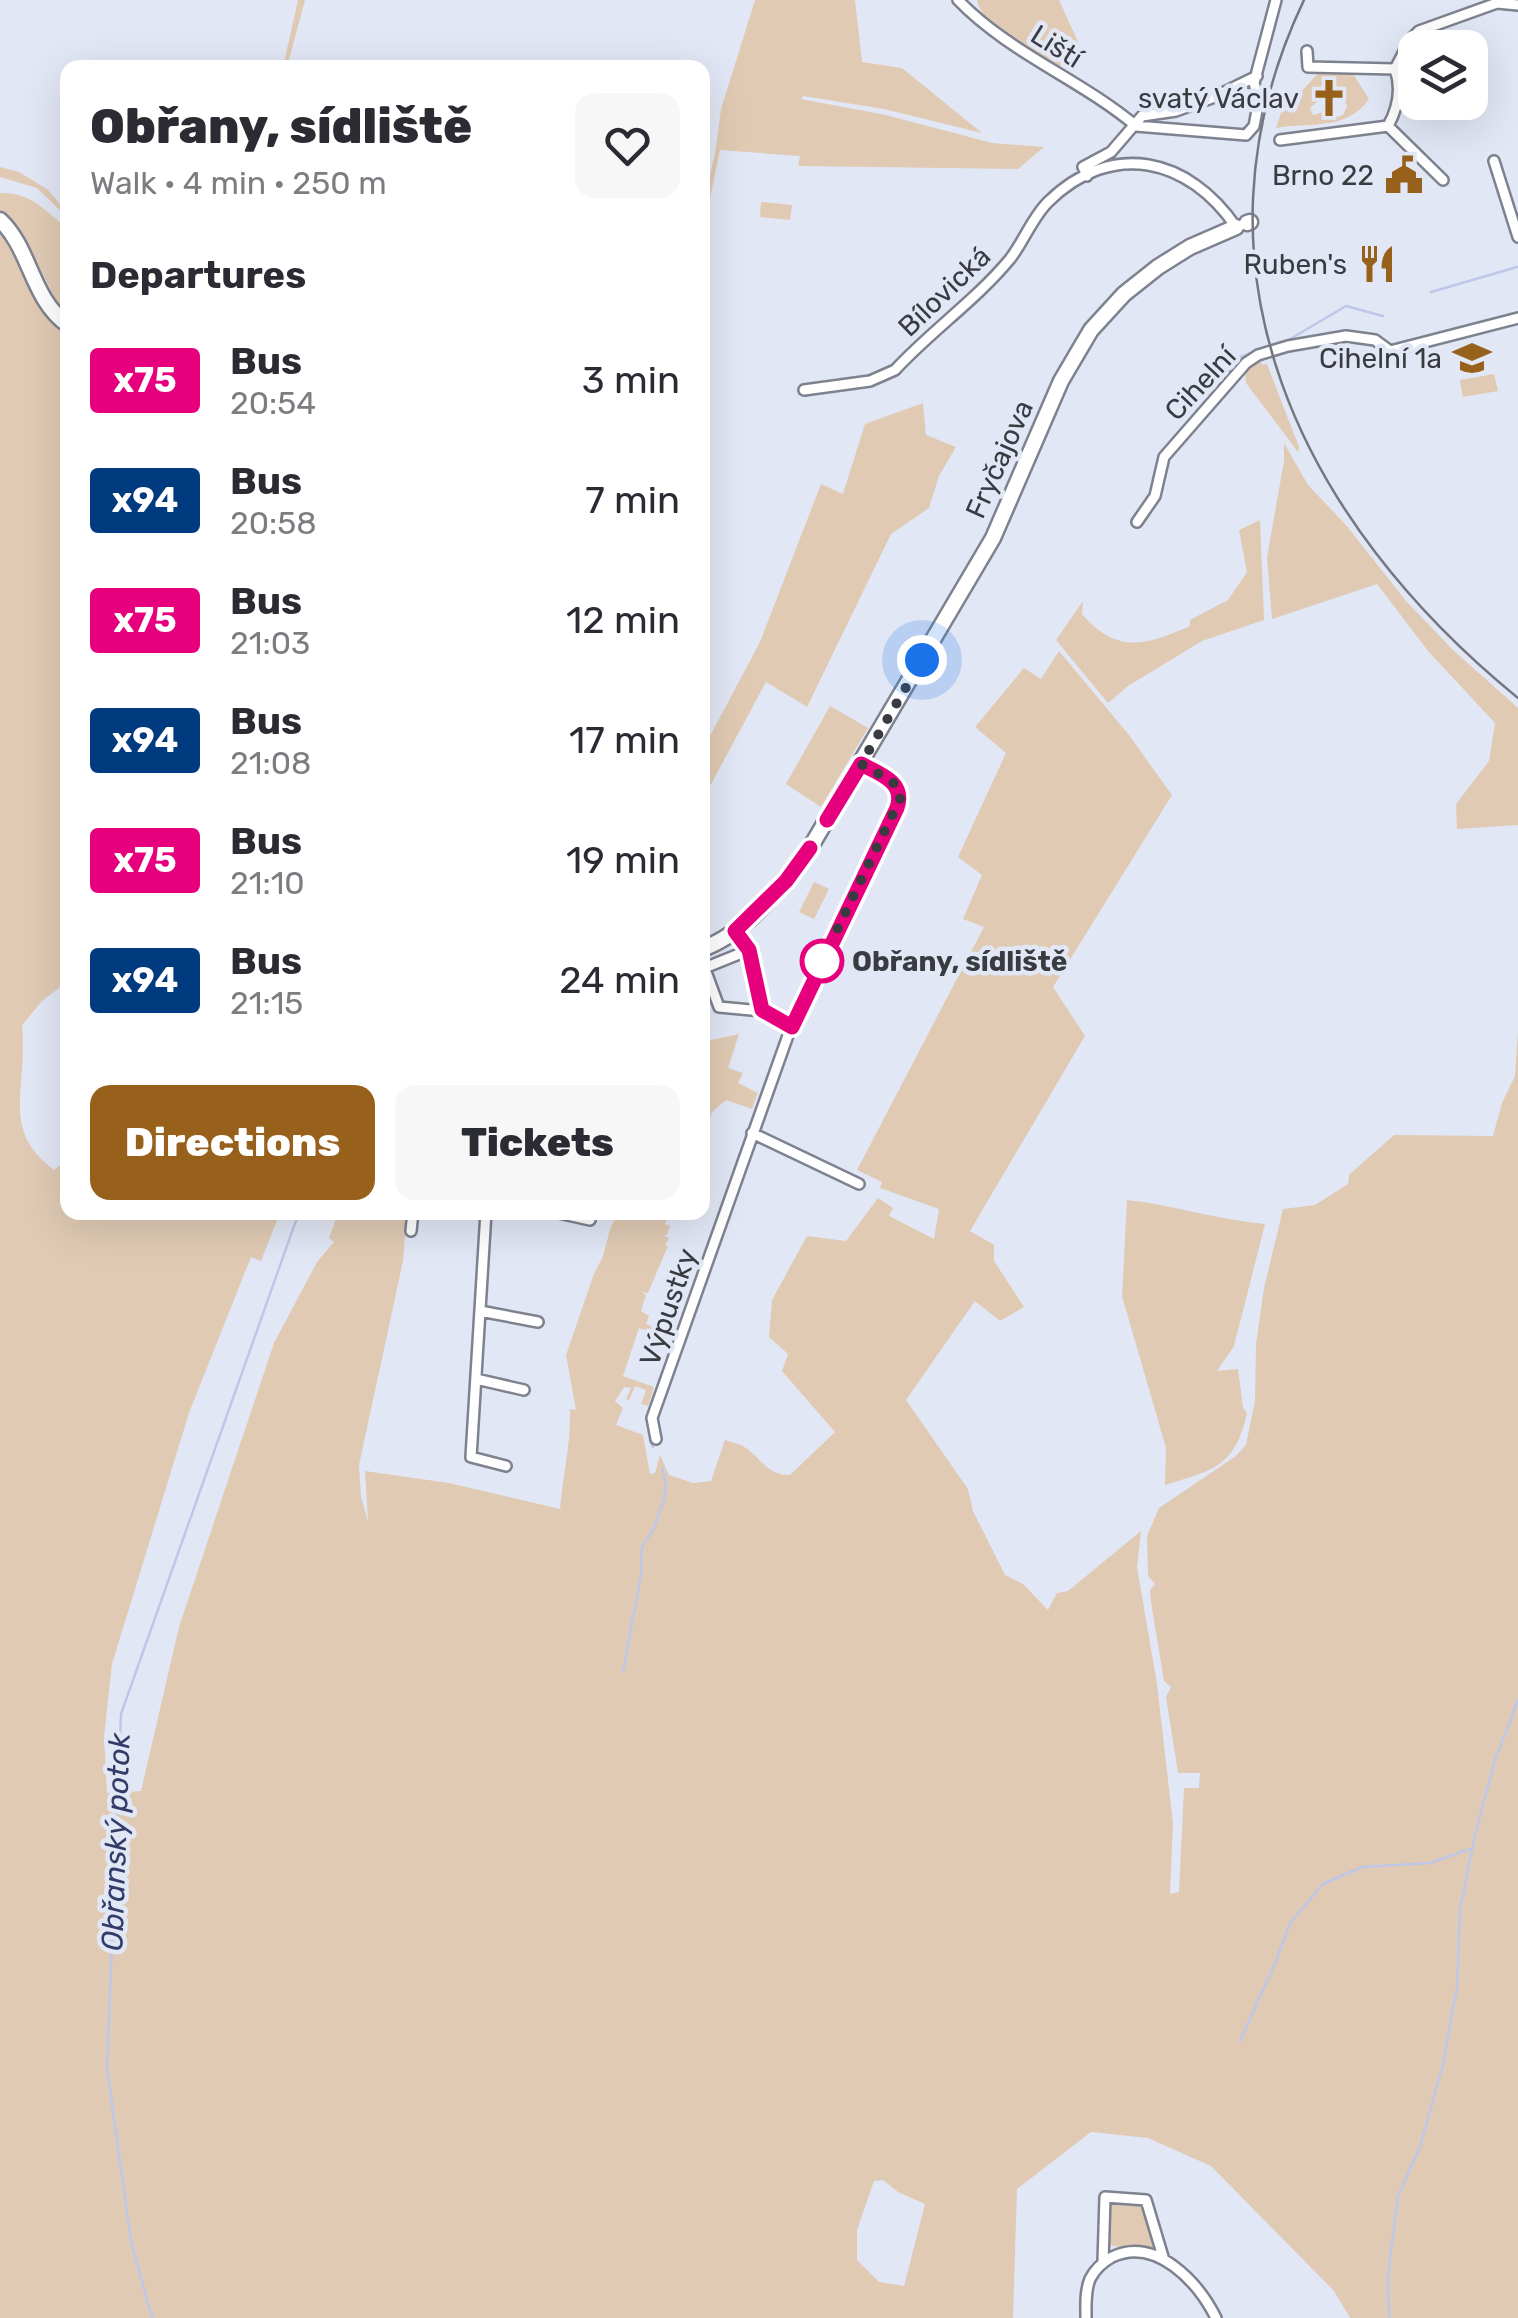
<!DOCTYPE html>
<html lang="en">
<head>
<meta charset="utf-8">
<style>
  :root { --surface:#fff; --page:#f7f7f7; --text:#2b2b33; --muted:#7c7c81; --accent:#98611b }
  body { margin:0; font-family:Rubik,sans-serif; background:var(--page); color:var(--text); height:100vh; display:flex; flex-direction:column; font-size:38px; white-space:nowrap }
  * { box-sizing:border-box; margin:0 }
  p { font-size:32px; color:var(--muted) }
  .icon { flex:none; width:55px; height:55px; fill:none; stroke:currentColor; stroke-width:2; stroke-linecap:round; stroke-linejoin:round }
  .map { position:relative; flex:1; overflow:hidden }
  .sheet { position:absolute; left:60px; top:60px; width:650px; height:1160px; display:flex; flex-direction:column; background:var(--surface); border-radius:20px; box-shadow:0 10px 40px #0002 }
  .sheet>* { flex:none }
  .badge { padding:0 20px; border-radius:8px; font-size:35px; line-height:65px }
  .fabs { position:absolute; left:1398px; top:30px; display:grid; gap:20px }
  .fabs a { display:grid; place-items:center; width:90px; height:90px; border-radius:20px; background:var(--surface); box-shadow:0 10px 40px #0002; font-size:50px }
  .you { position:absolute; width:50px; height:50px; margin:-25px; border:8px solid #fff; border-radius:50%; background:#1a73e8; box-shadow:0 0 0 15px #1a73e833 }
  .map>.badge { position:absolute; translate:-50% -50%; box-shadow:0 0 0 5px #fff }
  h2 { padding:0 30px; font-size:38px; line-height:90px }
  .round { display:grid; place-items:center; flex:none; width:105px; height:105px; border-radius:20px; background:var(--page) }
  .summary { display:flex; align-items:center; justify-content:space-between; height:170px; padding:0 30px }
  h1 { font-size:48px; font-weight:800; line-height:75px }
  .action { display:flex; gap:20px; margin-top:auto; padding:20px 30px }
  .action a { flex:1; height:115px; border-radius:20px; background:var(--accent); color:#fff; font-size:40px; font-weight:800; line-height:115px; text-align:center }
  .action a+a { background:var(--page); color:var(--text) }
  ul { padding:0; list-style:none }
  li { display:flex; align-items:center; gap:30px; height:120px; padding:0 30px }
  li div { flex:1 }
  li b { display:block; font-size:38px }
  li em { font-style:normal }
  li .badge { min-width:110px; font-weight:700; text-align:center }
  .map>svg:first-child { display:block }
  .green { fill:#e0cab4; fill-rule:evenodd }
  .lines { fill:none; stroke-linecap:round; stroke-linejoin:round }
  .stream { stroke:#bec7e8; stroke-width:2.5 }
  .street-casing { stroke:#7e828f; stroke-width:14 }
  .secondary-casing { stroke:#7e828f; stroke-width:19 }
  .street { stroke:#fff; stroke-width:9 }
  .secondary { stroke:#fff; stroke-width:14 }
  .rail { stroke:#747780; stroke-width:2.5 }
  .line-casing { stroke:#fff; stroke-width:22 }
  .line { stroke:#e6007e; stroke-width:15 }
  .walk { stroke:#393b41; stroke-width:10; stroke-dasharray:0 18 }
  .stop-dot { fill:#fff; stroke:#e6007e; stroke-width:5 }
  .labels { text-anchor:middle; stroke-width:9; stroke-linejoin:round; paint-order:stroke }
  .street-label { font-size:28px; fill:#393b41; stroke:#e2e7f5 }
  .poi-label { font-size:28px; fill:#393b41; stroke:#e2e7f5; text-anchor:end }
  .stop-label { font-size:28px; font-weight:bold; fill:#393b41; stroke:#e2e7f5; text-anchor:start }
  .water-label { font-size:30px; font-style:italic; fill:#323c68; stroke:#e2e7f5 }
</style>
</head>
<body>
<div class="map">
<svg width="1518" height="2318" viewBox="0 0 1518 2318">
  <rect width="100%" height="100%" fill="#e2e7f5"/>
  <path class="green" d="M298,0H305L287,67H283Z
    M755,0H855L862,62L902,68L982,133L884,109L803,96L801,99L886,115L992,143L1044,147L1018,169L798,166L800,156L720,150L703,232V205L715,153L721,109Z
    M977,0H1059L1080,46L1058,68C1036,54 981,25 977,0Z
    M1321,70L1352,72L1369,99C1347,131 1310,122 1276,128L1288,92L1302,91ZM1328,81L1338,87L1347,106L1343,115L1334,118L1330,110L1313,115L1310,108L1318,101L1314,94L1322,90Z
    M0,167L19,172L47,189L67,212V217L37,188L0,177Z
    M0,193C31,192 44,210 67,228V315L59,307L22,232L0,210Z
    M761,202L792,205L790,220L760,217Z
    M0,231C28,262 28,307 68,330L67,982L42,1001L22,1025C28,1094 0,1129 54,1170L67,1160L68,1212L280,1213L261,1261L251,1257L189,1413L112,1664L104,1737L107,1793L141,1791L179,1627L274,1343L317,1262L334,1242L329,1238L338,1213H407L403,1261L359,1465L361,1497L368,1521L365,1471L449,1483L560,1509C563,1474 571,1443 570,1409L576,1410L566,1355L594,1274L603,1256L611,1226L619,1213H669L665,1224L670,1226L667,1235H663L669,1238L665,1245L668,1246L648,1293L642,1292L646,1295L641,1311L649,1316L646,1324L672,1336L671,1339L639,1328L623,1376L654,1387L648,1406L641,1404L646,1390L635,1386L629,1400L626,1399L631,1388L624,1387L615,1401L623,1408L616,1425L643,1435L650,1474L655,1473L660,1455L669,1475L693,1483L711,1481L725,1440C730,1442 736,1443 741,1445C759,1454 766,1476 790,1475L835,1432L782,1371L788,1354L769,1337L772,1300L807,1236L846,1241L878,1198L893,1208L889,1216L934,1239L939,1209L880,1188L882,1182L857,1170L984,927L963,919L982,875L958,857L1006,753L975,727L1024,668L1041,679L1059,651L1129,735L1172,795L1053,987L1085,1036L970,1231L994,1245V1261L1024,1307L1000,1321L975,1301L906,1400L968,1489L973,1511L1005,1575L1023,1584L1048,1610L1057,1593L1068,1591L1141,1531L1137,1567L1157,1684L1173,1823L1170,1894L1179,1892L1184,1788H1199L1200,1773H1178L1166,1697L1171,1687L1164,1681L1151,1602L1150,1590L1155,1584L1148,1576L1147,1536L1159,1508L1236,1456L1246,1445L1255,1401L1256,1344L1264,1288L1283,1209L1315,1205L1348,1184L1349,1175L1394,1135L1493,1136L1502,1103L1515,1076L1518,1030V2318H1350L1334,2291L1211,2166L1148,2138L1091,2132L1017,2189L1013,2318H0ZM883,2180L898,2192L925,2204L904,2286L879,2282L857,2260V2230L874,2181Z
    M1260,357L1262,365L1267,364L1299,447L1298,452L1246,383L1245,370Z
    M1494,374L1498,391L1463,397L1460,380Z
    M923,403L926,435L956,447L939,476L929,508L891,534L807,707L766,682L703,799V749L760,642L821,484L843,494L865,424Z
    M1284,443L1308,485L1346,525L1406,601L1453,650L1518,708V825L1457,829L1456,804L1489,761L1495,723L1428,651L1377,584L1272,619L1267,557L1284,461Z
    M1260,520L1264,620L1202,641L1128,686L1108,703L1056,640L1083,601L1082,614C1117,655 1147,645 1190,626V620L1228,600L1247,572L1239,530Z
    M830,706L868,728L821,807L786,784Z
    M814,882L829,889L814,919L799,912Z
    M739,1034L728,1068L743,1073L738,1083L758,1093L752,1109L726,1100L712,1112L703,1140V1042Z
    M1127,1200C1174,1205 1218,1220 1265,1224L1234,1346L1217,1371L1238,1369L1243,1408L1247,1413C1235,1467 1214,1470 1165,1485L1166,1448L1122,1296Z
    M1119,2200L1141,2202L1155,2247C1146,2249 1140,2246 1130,2247C1097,2248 1106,2236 1108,2208Z"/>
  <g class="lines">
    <path class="stream" d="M1431,292L1517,267
      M1285,342L1346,306L1383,316
      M1228,371L1237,358L1254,352
      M650,1441L653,1447
      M623,1672L641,1575L642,1547L654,1528L664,1498L666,1482L662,1468
      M1240,2041L1276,1961L1290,1923L1323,1884L1362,1867L1430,1863L1470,1849
      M152,2318L131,2241L107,2068L121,1714L299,1212
      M1389,2318L1388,2275L1398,2196L1420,2147L1442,2068L1457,1988L1460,1909L1476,1831L1495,1760L1518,1700"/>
    <g class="street-casing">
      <path id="street" d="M958,0C1009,53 1080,79 1136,126
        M1307,51L1308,67L1395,69
        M1136,126L1246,135L1254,126L1259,100L1254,83L1276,0
        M1388,126C1398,108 1402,89 1395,69L1410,40L1419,31L1497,3L1518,5
        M1388,126L1443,180
        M1280,140L1388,126
        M1494,161L1518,237
        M1087,176L1083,167L1111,152L1142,116L1176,111L1212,98L1257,76
        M804,390L870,381L895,370C931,331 976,300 1010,259C1024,241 1032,218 1048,202C1112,139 1189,158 1236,227
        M1137,522L1155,496L1164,457L1246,363L1258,355L1288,346L1346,336L1375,340L1390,351L1518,318
        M735,931L749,950L762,1011L791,1027
        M702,969L749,950
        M705,969L719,1007L762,1011
        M752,1133L859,1184
        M486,1212L471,1457L506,1466
        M554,1212L590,1220
        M411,1231L413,1212
        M480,1311L538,1322
        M476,1379L524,1390
        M656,1439L652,1418L791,1027L901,797L893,782L861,764
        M1103,2262L1105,2197L1146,2200L1164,2260
        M1086,2318C1086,2305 1085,2291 1090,2279C1095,2269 1103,2262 1112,2257C1156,2236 1198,2282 1216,2318"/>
    </g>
    <g class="secondary-casing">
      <path id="secondary" d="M0,220C31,249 31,299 68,325
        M1247,223L1250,222
        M702,949C749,932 781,886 810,848L993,538L1061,381L1091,330L1124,294L1158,267L1190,247L1236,227"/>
    </g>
    <use href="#street" class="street"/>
    <use href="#secondary" class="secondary"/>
    <path class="rail" d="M1304,0C1176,269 1302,522 1518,698"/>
  </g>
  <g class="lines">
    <g class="line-casing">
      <path id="line" d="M810,848L786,881L735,931L749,950L762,1010L792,1027L897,808C906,782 880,774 861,764L827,820"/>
    </g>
    <use href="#line" class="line"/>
    <path class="walk" d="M822,961L901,797L893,782L861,764L922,660"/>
  </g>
  <defs>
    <g id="church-bare" transform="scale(3)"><path d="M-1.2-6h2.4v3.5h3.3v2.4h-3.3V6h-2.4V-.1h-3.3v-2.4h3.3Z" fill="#98611b" stroke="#e2e7f5" stroke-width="2.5" paint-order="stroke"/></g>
    <g id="civic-bare" transform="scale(3)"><path d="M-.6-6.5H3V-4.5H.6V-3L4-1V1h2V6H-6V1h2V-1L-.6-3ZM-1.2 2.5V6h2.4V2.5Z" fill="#98611b" stroke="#e2e7f5" stroke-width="2.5" paint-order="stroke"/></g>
    <g id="restaurant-bare" transform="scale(3)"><path d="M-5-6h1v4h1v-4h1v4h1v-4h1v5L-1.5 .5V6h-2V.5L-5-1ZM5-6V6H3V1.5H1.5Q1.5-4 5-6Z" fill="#98611b" stroke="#e2e7f5" stroke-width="2.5" paint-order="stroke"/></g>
    <g id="school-bare" transform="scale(3)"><path d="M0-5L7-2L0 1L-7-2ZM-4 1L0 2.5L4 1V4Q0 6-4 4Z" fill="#98611b" stroke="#e2e7f5" stroke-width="2.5" paint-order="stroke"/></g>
  </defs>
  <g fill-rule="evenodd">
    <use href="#church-bare" x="1329" y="98"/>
    <use href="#civic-bare" x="1404" y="175"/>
    <use href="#restaurant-bare" x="1377" y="264"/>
    <use href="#school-bare" x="1472" y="358"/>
  </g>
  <circle class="stop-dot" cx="822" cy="961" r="20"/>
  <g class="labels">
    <g class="street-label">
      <text transform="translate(1057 46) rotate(32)" y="10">Liští</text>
      <text transform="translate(944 291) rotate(-44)" y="10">Bílovická</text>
      <text transform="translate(1200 383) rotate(-47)" y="10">Cihelní</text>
      <text transform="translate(999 459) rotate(-66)" y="10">Fryčajova</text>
      <text transform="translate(668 1307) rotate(-71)" y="10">Výpustky</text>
    </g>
    <g class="poi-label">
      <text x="1299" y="108">svatý Václav</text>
      <text x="1374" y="185">Brno 22</text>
      <text x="1347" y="274">Ruben's</text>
      <text x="1442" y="368">Cihelní 1a</text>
    </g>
    <g class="stop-label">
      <text x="852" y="971">Obřany, sídliště</text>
    </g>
    <g class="water-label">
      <text transform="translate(116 1842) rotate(-88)" y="10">Obřanský potok</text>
    </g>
  </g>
</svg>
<div class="fabs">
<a><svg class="icon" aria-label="layers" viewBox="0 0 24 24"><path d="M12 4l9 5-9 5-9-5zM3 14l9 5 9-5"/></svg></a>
</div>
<div class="you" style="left:922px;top:660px"></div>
<section class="sheet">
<div class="summary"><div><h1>Obřany, sídliště</h1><p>Walk · 4 min · 250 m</p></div><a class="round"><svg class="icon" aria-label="heart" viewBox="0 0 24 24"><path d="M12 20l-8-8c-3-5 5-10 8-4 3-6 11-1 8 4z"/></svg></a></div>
<h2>Departures</h2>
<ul>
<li><span class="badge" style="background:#e6007e;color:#fff">x75</span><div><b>Bus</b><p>20:54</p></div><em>3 min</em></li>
<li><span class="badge" style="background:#003b80;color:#fff">x94</span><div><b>Bus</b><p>20:58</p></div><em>7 min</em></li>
<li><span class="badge" style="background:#e6007e;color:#fff">x75</span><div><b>Bus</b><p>21:03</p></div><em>12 min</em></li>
<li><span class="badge" style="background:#003b80;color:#fff">x94</span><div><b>Bus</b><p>21:08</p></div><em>17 min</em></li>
<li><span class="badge" style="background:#e6007e;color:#fff">x75</span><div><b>Bus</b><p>21:10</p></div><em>19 min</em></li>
<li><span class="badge" style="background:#003b80;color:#fff">x94</span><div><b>Bus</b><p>21:15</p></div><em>24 min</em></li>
</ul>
<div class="action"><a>Directions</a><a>Tickets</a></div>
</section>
</div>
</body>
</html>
